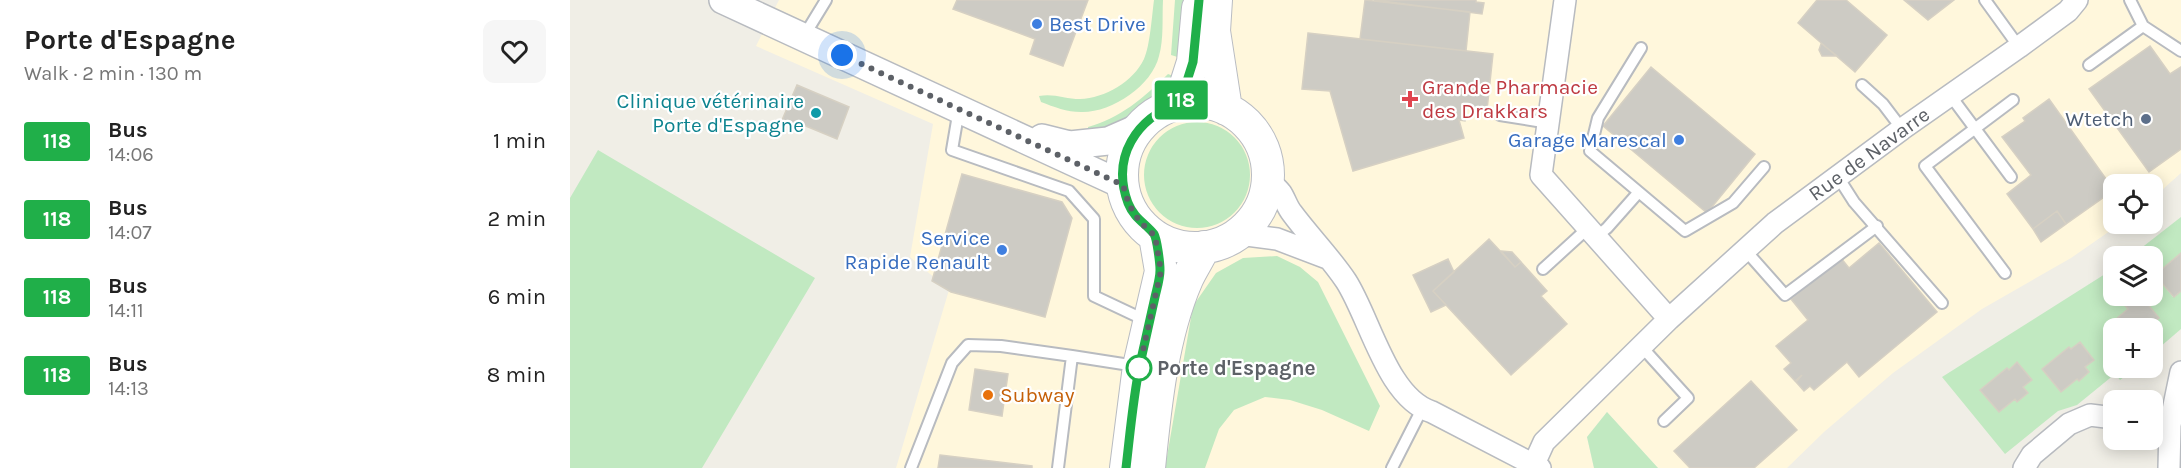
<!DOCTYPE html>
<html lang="en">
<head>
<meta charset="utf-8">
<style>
  :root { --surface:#fff; --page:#f6f6f6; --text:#222; --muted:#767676 }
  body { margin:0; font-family:Karla,sans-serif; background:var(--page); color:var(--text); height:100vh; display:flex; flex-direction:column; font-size:22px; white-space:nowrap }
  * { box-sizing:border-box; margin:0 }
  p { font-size:20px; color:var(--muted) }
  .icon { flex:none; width:33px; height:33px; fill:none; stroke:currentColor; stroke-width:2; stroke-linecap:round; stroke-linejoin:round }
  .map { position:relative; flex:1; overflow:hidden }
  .details { display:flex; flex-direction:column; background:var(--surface); width:570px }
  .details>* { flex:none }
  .badge { padding:0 12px; border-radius:4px; font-size:21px; line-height:39px }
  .tools { position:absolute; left:1533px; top:174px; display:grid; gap:12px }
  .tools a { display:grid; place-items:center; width:60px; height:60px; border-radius:12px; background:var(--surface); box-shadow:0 3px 15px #0003; font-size:30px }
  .you { position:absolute; width:30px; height:30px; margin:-15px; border:4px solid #fff; border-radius:50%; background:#1a73e8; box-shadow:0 0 0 9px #1a73e833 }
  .map>.badge { position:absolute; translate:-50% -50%; box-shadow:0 0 0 3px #fff }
  .round { display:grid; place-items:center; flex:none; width:63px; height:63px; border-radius:12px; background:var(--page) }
  .head { display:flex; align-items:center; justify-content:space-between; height:102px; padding:0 24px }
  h1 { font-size:28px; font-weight:700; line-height:45px }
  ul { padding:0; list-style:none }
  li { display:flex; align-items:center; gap:18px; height:78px; padding:0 24px }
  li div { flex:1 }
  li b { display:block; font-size:22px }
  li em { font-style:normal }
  li .badge { min-width:66px; font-weight:700; text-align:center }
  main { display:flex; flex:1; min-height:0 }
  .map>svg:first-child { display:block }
  .commercial { fill:#fff7dc }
  .green { fill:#c1e9c1; fill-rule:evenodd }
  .building { fill:#cdcbc4; stroke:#d6d0c3; stroke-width:1.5 }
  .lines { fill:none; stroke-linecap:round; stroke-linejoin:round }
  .service-casing { stroke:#b8bbc0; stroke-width:14 }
  .minor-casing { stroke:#b8bbc0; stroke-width:24 }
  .tertiary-casing { stroke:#b8bbc0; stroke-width:30 }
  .secondary-casing { stroke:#b9bcc2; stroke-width:34 }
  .service { stroke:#fff; stroke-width:10 }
  .minor { stroke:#fff; stroke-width:21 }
  .tertiary { stroke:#fff; stroke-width:27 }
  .secondary { stroke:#fff; stroke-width:32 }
  .line-casing { stroke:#fff; stroke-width:14 }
  .line { stroke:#20af49; stroke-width:9 }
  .walk { stroke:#5d6167; stroke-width:6; stroke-dasharray:0 10.8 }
  .shop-dot { fill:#3f7fe0; stroke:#fff; stroke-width:2 }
  .health-dot { fill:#e0444e; stroke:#fff; stroke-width:2 }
  .culture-dot { fill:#0f9aa8; stroke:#fff; stroke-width:2 }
  .service-dot { fill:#5c6f8a; stroke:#fff; stroke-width:2 }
  .stop-dot { fill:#fff; stroke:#20af49; stroke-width:3 }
  .food-dot { fill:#e8710a; stroke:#fff; stroke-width:2 }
  .labels { text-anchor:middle; stroke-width:4.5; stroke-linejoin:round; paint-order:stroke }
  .shop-label { font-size:21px; fill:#366cbe; stroke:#fff; text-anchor:end }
  .health-label { font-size:21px; fill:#be3a42; stroke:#fff; text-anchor:start }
  .culture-label { font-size:21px; fill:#0d838f; stroke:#fff; text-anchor:end }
  .service-label { font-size:21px; fill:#4e5e75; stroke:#fff; text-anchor:end }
  .street-label { font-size:21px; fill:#5d6167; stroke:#fff }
  .stop-label { font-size:21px; font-weight:bold; fill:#5d6167; stroke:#fff; text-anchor:start }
  .food-label { font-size:21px; fill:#c56008; stroke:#fff; text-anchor:start }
</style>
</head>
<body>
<main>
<section class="details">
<div class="head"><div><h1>Porte d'Espagne</h1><p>Walk · 2 min · 130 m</p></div><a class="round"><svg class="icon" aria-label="heart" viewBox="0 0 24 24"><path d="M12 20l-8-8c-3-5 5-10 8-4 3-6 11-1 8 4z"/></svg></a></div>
<ul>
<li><span class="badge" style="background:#20af49;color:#fff">118</span><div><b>Bus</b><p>14:06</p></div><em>1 min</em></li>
<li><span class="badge" style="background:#20af49;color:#fff">118</span><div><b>Bus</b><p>14:07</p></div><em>2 min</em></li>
<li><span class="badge" style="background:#20af49;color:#fff">118</span><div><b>Bus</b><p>14:11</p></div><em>6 min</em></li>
<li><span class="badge" style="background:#20af49;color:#fff">118</span><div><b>Bus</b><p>14:13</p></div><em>8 min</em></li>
</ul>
</section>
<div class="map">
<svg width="1611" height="468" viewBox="0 0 1611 468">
  <rect width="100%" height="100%" fill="#f0eee6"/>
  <path class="commercial" d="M209,0H1611V173L1583,198L1582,184H1544V224H1550L1501,258L1412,309L1323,373L1254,432L1217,468H1088L1037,412L1017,437L1024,468H326L379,290L340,257L363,124L186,46Z"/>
  <path class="green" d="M584,0H593C592,18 594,39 589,56C582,86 541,113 511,112C497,112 484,107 471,102L469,96C483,93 496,99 510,99C535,98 563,82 574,59C580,46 582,15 584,0Z
    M605,0H619L614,59L601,55Z
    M598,74L606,77L587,96L570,106L559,121L518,138V127C549,119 575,97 598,74Z
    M574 175a53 53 0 1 1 106 0a53 53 0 1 1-106 0Z
    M28,150L245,278L132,468H0V198Z
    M1611,217V253L1585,275L1603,297L1611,291V329L1583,353L1582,328H1576L1589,318L1571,296H1582V256H1561Z
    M707,256L730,267L748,282L810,406L799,431L752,410L720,400L695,397L664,410L649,429L635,468H595L623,306L646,273L673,258Z
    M1543,269L1544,296H1557L1551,301L1558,309L1534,329L1543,341L1544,368H1565L1550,380L1545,374L1507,405L1488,411L1435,454L1372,377ZM1447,363L1462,380L1453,387L1447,401L1445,399L1429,412L1410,390L1437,368L1439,370Z
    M1037,412L1088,468H1024L1017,437Z"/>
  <path class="building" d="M387,0H518L493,66L460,54L465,39L383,9Z
    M795,0L900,12L896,51L790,39Z
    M804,0H906V2L914,3L912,14Z
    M1247,0H1276L1317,35L1285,72L1228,23Z
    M1334,0H1384L1358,20Z
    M738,33L923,54L917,110L896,108L895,121L889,120L894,138L783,171L760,91L732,89Z
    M1251,44H1252L1267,56H1252L1249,50Z
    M1580,46L1600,74L1611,67V149L1579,172L1519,89Z
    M1081,67L1185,154L1137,213L1033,126Z
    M227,85L279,107L267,139L231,124L229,127L212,120Z
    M1479,99L1544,190L1496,224L1487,211L1463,229L1437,194L1461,175L1432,137L1455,121L1453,118Z
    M392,174L492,202L502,218L475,317L381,292L362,281Z
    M1487,211L1496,224L1471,242L1463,229Z
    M919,239L945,267L951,262L977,291L971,296L997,324L941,375L863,291Z
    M1309,243L1367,312L1289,377L1277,362L1244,390L1240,386L1234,391L1226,382L1232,375L1225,381L1214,369L1221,363L1206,346L1238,320L1221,299L1271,258L1279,268Z
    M931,251L942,252L951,262L945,267Z
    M1611,253V291L1604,297L1585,275Z
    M878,259L884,272L863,291L876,305L861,312L843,275Z
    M1557,296H1571L1589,318L1576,328H1544V341L1534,329L1558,309L1551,301Z
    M1510,342L1524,360L1515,367L1519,372L1509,381L1507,379L1491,392L1472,369L1499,347L1501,349Z
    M1447,362L1462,380L1453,387L1458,393L1447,402L1445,399L1429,412L1410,390L1437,368L1439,370Z
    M405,369L438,374L432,416L399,410Z
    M1181,381L1227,430L1184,468H1120L1104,451Z
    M370,455L462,466V468H368Z"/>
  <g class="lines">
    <g class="service-casing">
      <path id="service" d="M1415,0L1449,47
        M1573,26L1611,51
        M234,36L256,0
        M1071,48L1028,118L1020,151L1115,231L1163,203L1194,167
        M1519,65L1573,26L1560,0
        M1292,85L1313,104L1332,129
        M1380,95L1441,177
        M389,109L382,150L499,191L524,219V296L577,321
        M930,115L979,123
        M1268,177L1284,202L1372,303
        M1026,237L1037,228L1068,193
        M1176,251L1215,295L1307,226
        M973,269L1018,228
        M1435,273L1355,166L1443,100
        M1071,346L1118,398L1094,421
        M341,468L382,363L398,345L431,346L502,356
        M488,468L502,356L566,366
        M822,468L852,409"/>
    </g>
    <g class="minor-casing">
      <path id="minor" d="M995,0L971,175L1099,319
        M698,180C702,184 707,188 711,193C715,199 717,207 722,213C739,236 760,257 776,281C800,318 817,398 862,412L970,468
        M669,234L707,239L757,258
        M964,464L974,442L1099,319L1205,223L1332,129L1449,47L1498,11L1507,0
        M1454,468L1462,455L1499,424L1520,415L1544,418
        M1599,468L1600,425L1611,372"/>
    </g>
    <g class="tertiary-casing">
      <path id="tertiary" d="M153,0L553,185
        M472,138L500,145L538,141L570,127"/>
    </g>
    <g class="secondary-casing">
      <path id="secondary" d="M646,0L644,31L656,109
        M552 175a73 73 0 1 1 146 0a73 73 0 1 1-146 0Z
        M610,103L623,62L628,8
        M556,468L569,366L591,271L585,236
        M579,468C585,407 592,336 617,279C622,268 629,258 634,247"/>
    </g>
    <use href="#service" class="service"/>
    <use href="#minor" class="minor"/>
    <use href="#tertiary" class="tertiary"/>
    <use href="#secondary" class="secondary"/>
  </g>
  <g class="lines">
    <g class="line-casing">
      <path id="line" d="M556,468C560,434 563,398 570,364C575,341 580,319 585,297C587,288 590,279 590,270C590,263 587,239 584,234C575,223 564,218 558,203C541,157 566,118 610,103L623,62L629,0"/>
    </g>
    <use href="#line" class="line"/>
    <path class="walk" d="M272,55L553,185L559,205L570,222L585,236L591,271L569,368"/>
  </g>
  <g class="shop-dot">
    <circle cx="467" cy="24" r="6"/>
    <circle cx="1109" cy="140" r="6"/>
    <circle cx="432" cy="250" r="6"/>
  </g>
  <path class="health-dot" d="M837 90h6v6h6v6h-6v6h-6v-6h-6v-6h6z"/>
  <circle class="culture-dot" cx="246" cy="113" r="6"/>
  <circle class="service-dot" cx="1576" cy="119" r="6"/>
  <circle class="stop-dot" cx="569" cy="368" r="12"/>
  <circle class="food-dot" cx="418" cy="395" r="6"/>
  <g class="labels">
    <g class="shop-label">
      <text x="479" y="31" text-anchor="start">Best Drive</text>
      <text x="1097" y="147">Garage Marescal</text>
      <text x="420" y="245">Service<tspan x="420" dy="24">Rapide Renault</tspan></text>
    </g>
    <g class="health-label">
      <text x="852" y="94">Grande Pharmacie<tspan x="852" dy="24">des Drakkars</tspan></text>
    </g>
    <g class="culture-label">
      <text x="234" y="108">Clinique vétérinaire<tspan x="234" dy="24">Porte d'Espagne</tspan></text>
    </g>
    <g class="service-label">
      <text x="1564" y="126">Wtetch</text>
    </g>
    <g class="street-label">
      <text transform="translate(1299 154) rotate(-36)" y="7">Rue de Navarre</text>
    </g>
    <g class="stop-label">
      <text x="587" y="375">Porte d'Espagne</text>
    </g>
    <g class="food-label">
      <text x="430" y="402">Subway</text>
    </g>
  </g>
</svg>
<div class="tools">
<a><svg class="icon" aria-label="locate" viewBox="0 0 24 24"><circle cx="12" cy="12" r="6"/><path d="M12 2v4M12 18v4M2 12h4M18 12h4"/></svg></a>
<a><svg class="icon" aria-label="layers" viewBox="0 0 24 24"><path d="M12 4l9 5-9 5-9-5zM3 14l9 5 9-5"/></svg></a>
<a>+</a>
<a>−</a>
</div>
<div class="you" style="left:272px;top:55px"></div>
<b class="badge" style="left:611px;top:100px;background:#20af49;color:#fff">118</b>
</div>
</main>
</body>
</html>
